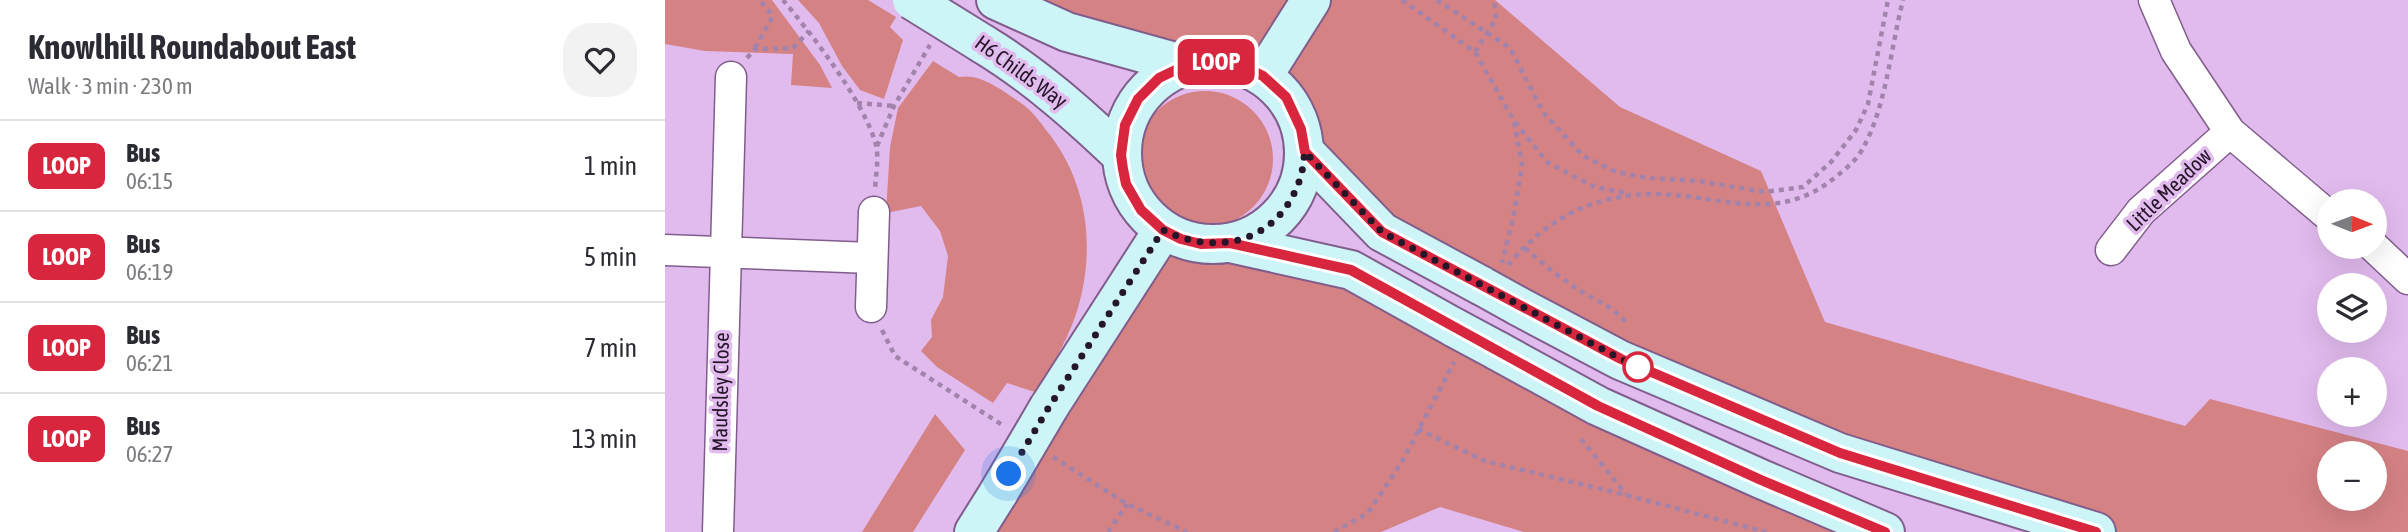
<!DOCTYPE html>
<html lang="en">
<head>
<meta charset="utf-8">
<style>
  :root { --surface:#fff; --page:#f2f2f3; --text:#2b2b33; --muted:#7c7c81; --line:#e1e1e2 }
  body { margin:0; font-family:"Asap Condensed",sans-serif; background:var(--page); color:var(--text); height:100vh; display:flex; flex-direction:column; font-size:26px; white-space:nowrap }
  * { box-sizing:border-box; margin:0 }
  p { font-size:23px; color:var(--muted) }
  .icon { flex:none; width:38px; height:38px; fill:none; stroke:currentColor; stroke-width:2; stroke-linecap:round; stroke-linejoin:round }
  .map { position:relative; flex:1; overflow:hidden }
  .side { display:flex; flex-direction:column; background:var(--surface); width:665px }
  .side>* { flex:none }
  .badge { padding:0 14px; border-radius:10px; font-size:24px; line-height:46px }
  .needle { width:46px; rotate:91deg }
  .buttons { position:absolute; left:1652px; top:189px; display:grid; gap:14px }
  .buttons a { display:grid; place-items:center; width:70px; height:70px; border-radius:50%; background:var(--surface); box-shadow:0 7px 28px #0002; font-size:35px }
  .you { position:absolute; width:35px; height:35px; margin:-18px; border:5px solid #fff; border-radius:50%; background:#1a73e8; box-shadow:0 0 0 10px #1a73e833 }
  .map>.badge { position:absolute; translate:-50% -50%; box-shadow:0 0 0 4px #fff }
  .round { display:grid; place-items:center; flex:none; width:74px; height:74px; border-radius:28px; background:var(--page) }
  .headline { display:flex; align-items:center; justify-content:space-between; height:119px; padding:0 28px }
  h1 { font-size:33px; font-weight:700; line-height:52px }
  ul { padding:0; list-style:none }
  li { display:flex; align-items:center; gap:21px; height:91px; padding:0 28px; border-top:2px solid var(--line) }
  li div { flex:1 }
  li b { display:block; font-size:26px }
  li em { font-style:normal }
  li .badge { min-width:77px; font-weight:700; text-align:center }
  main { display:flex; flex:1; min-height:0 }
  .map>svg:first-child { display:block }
  .green { fill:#d58285; fill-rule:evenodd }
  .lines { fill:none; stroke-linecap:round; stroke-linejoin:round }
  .street-casing { stroke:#815d8c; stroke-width:33 }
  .secondary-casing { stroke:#815d8c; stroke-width:42 }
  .path { stroke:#a183ab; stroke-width:4.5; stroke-dasharray:5 5; stroke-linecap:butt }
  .street { stroke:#fff; stroke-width:30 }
  .secondary { stroke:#cdf5f7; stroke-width:38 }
  .secondary-bridge-casing { stroke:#815d8c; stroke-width:42; stroke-linecap:butt }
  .secondary-bridge { stroke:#cdf5f7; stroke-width:38 }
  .line-casing { stroke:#fff; stroke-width:16 }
  .line { stroke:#d7263d; stroke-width:10 }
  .walk { stroke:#251629; stroke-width:7; stroke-dasharray:0 12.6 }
  .stop-dot { fill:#fff; stroke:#d7263d; stroke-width:3.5 }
  .labels { text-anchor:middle; stroke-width:7; stroke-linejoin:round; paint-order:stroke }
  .street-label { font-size:21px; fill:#251629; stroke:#e2bbee }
</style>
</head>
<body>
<main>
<section class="side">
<div class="headline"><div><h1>Knowlhill Roundabout East</h1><p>Walk · 3 min · 230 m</p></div><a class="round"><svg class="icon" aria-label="heart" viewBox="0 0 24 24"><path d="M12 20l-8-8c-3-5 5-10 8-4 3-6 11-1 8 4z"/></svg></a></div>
<ul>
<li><span class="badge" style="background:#d7263d;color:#fff">LOOP</span><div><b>Bus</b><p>06:15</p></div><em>1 min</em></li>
<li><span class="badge" style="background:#d7263d;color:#fff">LOOP</span><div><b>Bus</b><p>06:19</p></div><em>5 min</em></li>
<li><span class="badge" style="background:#d7263d;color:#fff">LOOP</span><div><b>Bus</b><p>06:21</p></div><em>7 min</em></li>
<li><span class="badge" style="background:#d7263d;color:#fff">LOOP</span><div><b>Bus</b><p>06:27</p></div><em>13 min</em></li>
</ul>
</section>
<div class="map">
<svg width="1743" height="532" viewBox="0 0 1743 532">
  <rect width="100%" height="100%" fill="#e2bbee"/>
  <path class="green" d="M0,0H107L155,65L167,88L126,85L128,54L40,51L0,44Z
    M133,0H203L231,17L225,27L238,40L219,99L195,90L177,66L154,23Z
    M370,0H830L955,107L1096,171L1160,322L1520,426L1545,399L1743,451V532H1431L1175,453L817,286L640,152C630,85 588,54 521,65ZM1664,453H1710V499H1664Z
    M268,61L294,77C316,73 338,91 356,103C366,110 374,120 381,130C424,182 432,253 410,317C401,343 385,369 370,392L342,383L328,403L272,367L256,351L267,337L266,320L278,297L283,256L275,231L256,206L221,213L225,147L233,108Z
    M472 159a68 68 0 1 1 136 0a68 68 0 1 1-136 0Z
    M498,230L516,239L536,244L565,243L686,270L1220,532H859L775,507L716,532H309Z
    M270,414L300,450L248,532H197Z"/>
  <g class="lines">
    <g class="street-casing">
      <path id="street" d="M1489,0L1511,51L1565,132L1664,216
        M1709,247L1743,279
        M0,250L206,258
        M1446,250L1476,211L1565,132
        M206,307L209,212
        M53,532L66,77"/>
    </g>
    <g class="secondary-casing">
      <path id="secondary" d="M331,0L402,32L521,65
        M318,44C369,75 413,114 456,155
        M457 153a91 91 0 1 1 182 0a91 91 0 1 1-182 0Z
        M598,76L646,0
        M640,152L717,232L817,286
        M565,243L686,270L790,328
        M853,306L955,360L1175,453L1431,532
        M831,350L933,406L1096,479L1220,532
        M384,407L498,230
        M309,532L334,492"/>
    </g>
    <path class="path" d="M118,0C148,36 199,101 211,145C214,157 211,175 210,188
      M737,0L810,52L849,121L857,165L848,219L837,263
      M772,0L845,48L878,112L918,156L951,172L983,178L1033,181L1100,192L1138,187L1166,162L1191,130L1203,104L1223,0
      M90,48L108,16L95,0
      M810,52L831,19L829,0
      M82,58L90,49L128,48L144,31
      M192,103L229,106
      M850,122L883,163L930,187L965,194
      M212,146L229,106L265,45
      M860,248L887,271L912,289L946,308L959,320V326
      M843,265C878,224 915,201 969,195C1044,187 1107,232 1173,175C1182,168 1193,158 1198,148C1221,107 1226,47 1238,0
      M217,330L230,356L339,426
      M753,429L820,461L961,495L1101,532
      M916,439L961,494
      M388,457L462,504L522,532
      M443,532L462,504
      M669,532L703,513L738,460L789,362"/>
    <use href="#street" class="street"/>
    <use href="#secondary" class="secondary"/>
    <g class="secondary-bridge-casing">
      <path id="secondary-bridge" d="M247,0L318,44
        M817,286L853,306
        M790,328L831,350
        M334,492L384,407"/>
    </g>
    <use href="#secondary-bridge" class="secondary-bridge"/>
  </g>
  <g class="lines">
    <g class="line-casing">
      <path id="line" d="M1220,532L1096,480L933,406L686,270L565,243L536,244L516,239L498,230L476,210L461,184L458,169L456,155L460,125L473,99L494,78L521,65L546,61L580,67L598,76L621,97L636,129L640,152L717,232L956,359L1175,453L1431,532"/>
    </g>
    <use href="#line" class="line"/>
    <path class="walk" d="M344,474L384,407L498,230C553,257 614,242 635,179C638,171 638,161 640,152L717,232L956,359L980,370L973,367"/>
  </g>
  <circle class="stop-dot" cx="973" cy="367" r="14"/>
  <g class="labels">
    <g class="street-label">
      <text transform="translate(356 72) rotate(36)" y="7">H6 Childs Way</text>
      <text transform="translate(1504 190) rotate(-44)" y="7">Little Meadow</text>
      <text transform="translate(56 392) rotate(-89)" y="7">Maudsley Close</text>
    </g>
  </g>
</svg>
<div class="buttons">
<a><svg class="needle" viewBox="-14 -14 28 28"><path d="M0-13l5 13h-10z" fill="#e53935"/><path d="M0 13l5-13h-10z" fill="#7c7c81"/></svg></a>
<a><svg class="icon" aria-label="layers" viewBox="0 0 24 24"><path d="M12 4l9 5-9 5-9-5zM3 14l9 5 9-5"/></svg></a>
<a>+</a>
<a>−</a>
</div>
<div class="you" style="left:344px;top:474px"></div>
<b class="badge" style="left:551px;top:62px;background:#d7263d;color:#fff">LOOP</b>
</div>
</main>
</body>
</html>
